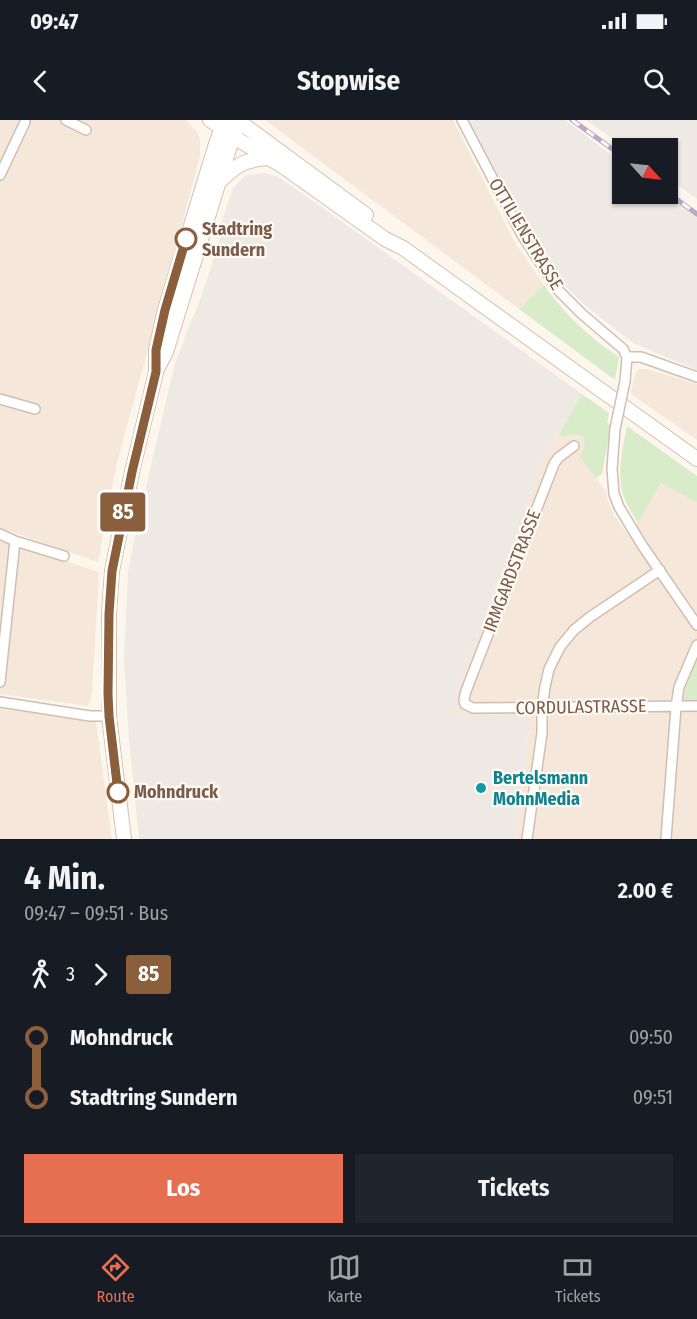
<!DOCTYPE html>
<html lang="de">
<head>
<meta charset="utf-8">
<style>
  :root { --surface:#171b24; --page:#20242c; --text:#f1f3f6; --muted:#9ea1a6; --line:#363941; --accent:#e76f51 }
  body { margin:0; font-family:"Fira Sans Condensed",sans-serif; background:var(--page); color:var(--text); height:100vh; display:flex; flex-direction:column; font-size:22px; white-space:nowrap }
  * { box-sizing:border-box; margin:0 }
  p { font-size:20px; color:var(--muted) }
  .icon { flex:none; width:33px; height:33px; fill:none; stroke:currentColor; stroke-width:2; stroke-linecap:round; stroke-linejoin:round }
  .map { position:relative; height:719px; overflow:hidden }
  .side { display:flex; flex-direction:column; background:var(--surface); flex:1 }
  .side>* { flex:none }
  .badge { padding:0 12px; border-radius:4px; font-size:21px; line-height:39px }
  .needle { width:39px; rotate:117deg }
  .buttons { position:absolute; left:612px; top:18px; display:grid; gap:12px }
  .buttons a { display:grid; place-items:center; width:66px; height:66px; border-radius:0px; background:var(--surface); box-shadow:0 2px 4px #0004; font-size:30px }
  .map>.badge { position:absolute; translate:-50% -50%; box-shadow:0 0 0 3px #fff }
  .legs { display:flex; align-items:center; gap:9px; height:66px; padding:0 24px; font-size:20px }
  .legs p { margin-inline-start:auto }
  .summary { display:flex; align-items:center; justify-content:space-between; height:102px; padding:0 24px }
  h1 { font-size:33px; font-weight:700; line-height:45px }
  .action { display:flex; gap:12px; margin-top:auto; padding:12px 24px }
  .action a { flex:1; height:69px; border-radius:0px; background:var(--accent); color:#fff; font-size:24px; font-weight:700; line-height:69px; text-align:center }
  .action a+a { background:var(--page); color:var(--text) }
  ul { padding:0 24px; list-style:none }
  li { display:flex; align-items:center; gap:21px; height:60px; font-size:22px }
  li i { display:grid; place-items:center; width:9px; height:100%; margin:0 8px; background:currentColor }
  li i::after { content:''; width:15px; height:15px; margin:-8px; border:4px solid; border-radius:50%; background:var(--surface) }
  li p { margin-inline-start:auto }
  li:first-child i { background:linear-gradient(#0000 50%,currentColor 0) }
  li:last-child i { background:linear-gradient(currentColor 50%,#0000 0) }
  .status { display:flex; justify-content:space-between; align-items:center; height:42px; padding:0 30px; background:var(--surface); direction:ltr }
  .status svg { height:16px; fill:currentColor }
  header { display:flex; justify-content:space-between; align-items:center; height:78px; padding:0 24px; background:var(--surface); font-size:27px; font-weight:700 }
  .menu { display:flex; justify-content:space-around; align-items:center; height:84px; border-top:2px solid var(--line); background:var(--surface); font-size:16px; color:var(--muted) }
  .menu a { display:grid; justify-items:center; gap:3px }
  .menu .active { color:var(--accent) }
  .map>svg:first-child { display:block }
  .residential { fill:#f5e8da }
  .industrial { fill:#efe9e4 }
  .green { fill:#d8ecc9 }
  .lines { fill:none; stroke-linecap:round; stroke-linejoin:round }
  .minor-casing { stroke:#d1beb0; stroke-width:12 }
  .secondary-casing { stroke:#d6c0b0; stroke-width:16 }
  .minor { stroke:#fff; stroke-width:9 }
  .secondary { stroke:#fff; stroke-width:14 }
  .rail-casing { stroke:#b9a8c9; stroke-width:5 }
  .rail { stroke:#fffaf3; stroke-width:3; stroke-dasharray:9; stroke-linecap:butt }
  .minor-bridge-casing { stroke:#d1beb0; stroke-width:12; stroke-linecap:butt }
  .minor-bridge { stroke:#fff; stroke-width:9 }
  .line-1-casing { stroke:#fff; stroke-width:14 }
  .line-1 { stroke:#8b5e3c; stroke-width:9 }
  .stop-1-dot { fill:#fff; stroke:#8b5e3c; stroke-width:3 }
  .culture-dot { fill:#0f9aa8; stroke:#fffaf3; stroke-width:2 }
  .labels { text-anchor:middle; stroke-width:4.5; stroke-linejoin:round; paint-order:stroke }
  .stop-label { font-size:18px; font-weight:bold; fill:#7a5c4d; stroke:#fffaf3; text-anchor:start }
  .street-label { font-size:18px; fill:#7a5c4d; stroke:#fffaf3 }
  .culture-label { font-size:18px; font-weight:bold; fill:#0d838f; stroke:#fffaf3; text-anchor:start }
</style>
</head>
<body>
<div class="status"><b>09:47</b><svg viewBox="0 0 49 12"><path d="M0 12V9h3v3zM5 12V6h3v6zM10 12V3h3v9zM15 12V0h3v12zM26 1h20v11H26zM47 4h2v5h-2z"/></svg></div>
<header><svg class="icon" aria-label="back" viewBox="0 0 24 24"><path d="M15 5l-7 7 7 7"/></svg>Stopwise<svg class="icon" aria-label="search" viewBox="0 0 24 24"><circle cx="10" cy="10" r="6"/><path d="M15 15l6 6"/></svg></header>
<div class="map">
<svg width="697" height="719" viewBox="0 0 697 719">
  <rect width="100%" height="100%" fill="#fdf6ec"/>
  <path class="residential" d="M0,0H186L198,13L200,20V37L116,347L98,442L0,408Z
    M265,0H453L514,121L544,165L519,189Z
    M639,249H646L697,264V320L631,274L635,254Z
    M559,314L565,317L571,314H579L583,317L585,323L584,330L579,336L606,371L607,379L614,395L626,412L638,403L661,363L697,383V719H515L530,602L521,592L456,593V574L545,337Z
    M0,420L99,452L92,574L88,586L0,574Z
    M0,588L96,602L112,719H0Z"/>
  <path class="industrial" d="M468,0H565L622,43V74H665L697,96V250L633,223L587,187L565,166L529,112L500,63Z
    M586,0H697V79L668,58V28H626Z
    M264,53L278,57L313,81L582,274L545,337L456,574V593L521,592L527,596L530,602L515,719H139L129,619L124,539L128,453L136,409L175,243L203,172L220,118L222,101L233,68L246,55Z"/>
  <path class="green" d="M544,165C564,194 590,218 619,237L615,260L519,189Z
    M582,274L609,293L607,303L611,305L602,354L596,358L579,336C584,330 586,325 583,317C577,313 572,314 565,317L559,314Z
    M627,306L697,356V383L661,363L638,403C634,396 629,389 626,382C615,359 622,330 627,306Z
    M697,536V581L683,580L690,551Z"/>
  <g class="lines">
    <g class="minor-casing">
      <path id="minor" d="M66,0L86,10
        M462,0L522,115L558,170L582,194L623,229L627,237L625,261
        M0,55L25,2
        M627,237H641L697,257
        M0,279L35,289
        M615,309L612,349L614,374L619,387L642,425L697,505
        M574,326L558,338L554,344L466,571L464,579L465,584L473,588L697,586
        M0,414L15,421L64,436
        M0,562L15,421
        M0,582L90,596H109
        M527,719L542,613V588L545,567L549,549L560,527L574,510L590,497L660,450
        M666,719L676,587L679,567L697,525"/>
    </g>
    <g class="secondary-casing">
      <path id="secondary" d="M210,0L242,22L284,47L385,119L403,128L697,339
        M237,0L366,95
        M220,61C237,45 243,40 268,38
        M157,249L166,232L229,29L239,0
        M124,719L109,596V494L112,451L132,352L156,252V230L165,190L216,24L225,0"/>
    </g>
    <use href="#minor" class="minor"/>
    <use href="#secondary" class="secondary"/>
    <g class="rail-casing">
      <path id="rail" d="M572,0L622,36
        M668,73L697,94"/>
    </g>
    <use href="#rail" class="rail"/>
    <g class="minor-bridge-casing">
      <path id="minor-bridge" d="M615,309L625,261"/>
    </g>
    <use href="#minor-bridge" class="minor-bridge"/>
  </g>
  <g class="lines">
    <g class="line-1-casing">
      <path id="line-1" d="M118,672L109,596L108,574L109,494L112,451L132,352L156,252V230L165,190L186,119"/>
    </g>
    <use href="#line-1" class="line-1"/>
  </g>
  <g class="stop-1-dot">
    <circle cx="186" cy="119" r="10"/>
    <circle cx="118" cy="672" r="10"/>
  </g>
  <circle class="culture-dot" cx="481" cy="668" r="6"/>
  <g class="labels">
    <g class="stop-label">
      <text x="202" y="115">Stadtring<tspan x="202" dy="21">Sundern</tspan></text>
      <text x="134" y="678">Mohndruck</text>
    </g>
    <g class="street-label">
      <text transform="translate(526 114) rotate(59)" y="6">OTTILIENSTRASSE</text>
      <text transform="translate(512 451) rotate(-69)" y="6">IRMGARDSTRASSE</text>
      <text transform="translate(581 587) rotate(-1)" y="6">CORDULASTRASSE</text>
    </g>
    <g class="culture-label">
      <text x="493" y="664">Bertelsmann<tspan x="493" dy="21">MohnMedia</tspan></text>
    </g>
  </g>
</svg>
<div class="buttons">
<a><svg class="needle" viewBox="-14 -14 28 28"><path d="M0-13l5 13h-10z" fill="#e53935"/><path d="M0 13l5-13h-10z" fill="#9ea1a6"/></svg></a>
</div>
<b class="badge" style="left:123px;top:392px;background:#8b5e3c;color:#fff">85</b>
</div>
<section class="side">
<div class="summary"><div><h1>4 Min.</h1><p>09:47 – 09:51 · Bus</p></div><b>2.00 €</b></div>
<div class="legs"><svg class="icon" aria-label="walk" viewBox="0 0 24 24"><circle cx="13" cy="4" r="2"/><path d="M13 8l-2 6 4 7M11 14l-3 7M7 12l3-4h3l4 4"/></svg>3<svg class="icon" aria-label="forward" viewBox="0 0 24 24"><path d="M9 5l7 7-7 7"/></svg><b class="badge" style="background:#8b5e3c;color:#fff">85</b></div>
<ul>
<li><i style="color:#8b5e3c"></i><b>Mohndruck</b><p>09:50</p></li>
<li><i style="color:#8b5e3c"></i><b>Stadtring Sundern</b><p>09:51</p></li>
</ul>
<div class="action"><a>Los</a><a>Tickets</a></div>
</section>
<nav class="menu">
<a class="active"><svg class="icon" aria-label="directions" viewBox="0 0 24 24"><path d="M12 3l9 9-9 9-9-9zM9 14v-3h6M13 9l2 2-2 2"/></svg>Route</a>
<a><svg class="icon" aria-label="map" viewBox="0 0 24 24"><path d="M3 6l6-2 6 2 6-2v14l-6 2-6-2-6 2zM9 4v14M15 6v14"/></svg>Karte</a>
<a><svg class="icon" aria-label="tickets" viewBox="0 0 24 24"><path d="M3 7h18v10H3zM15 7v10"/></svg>Tickets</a>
</nav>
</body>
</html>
